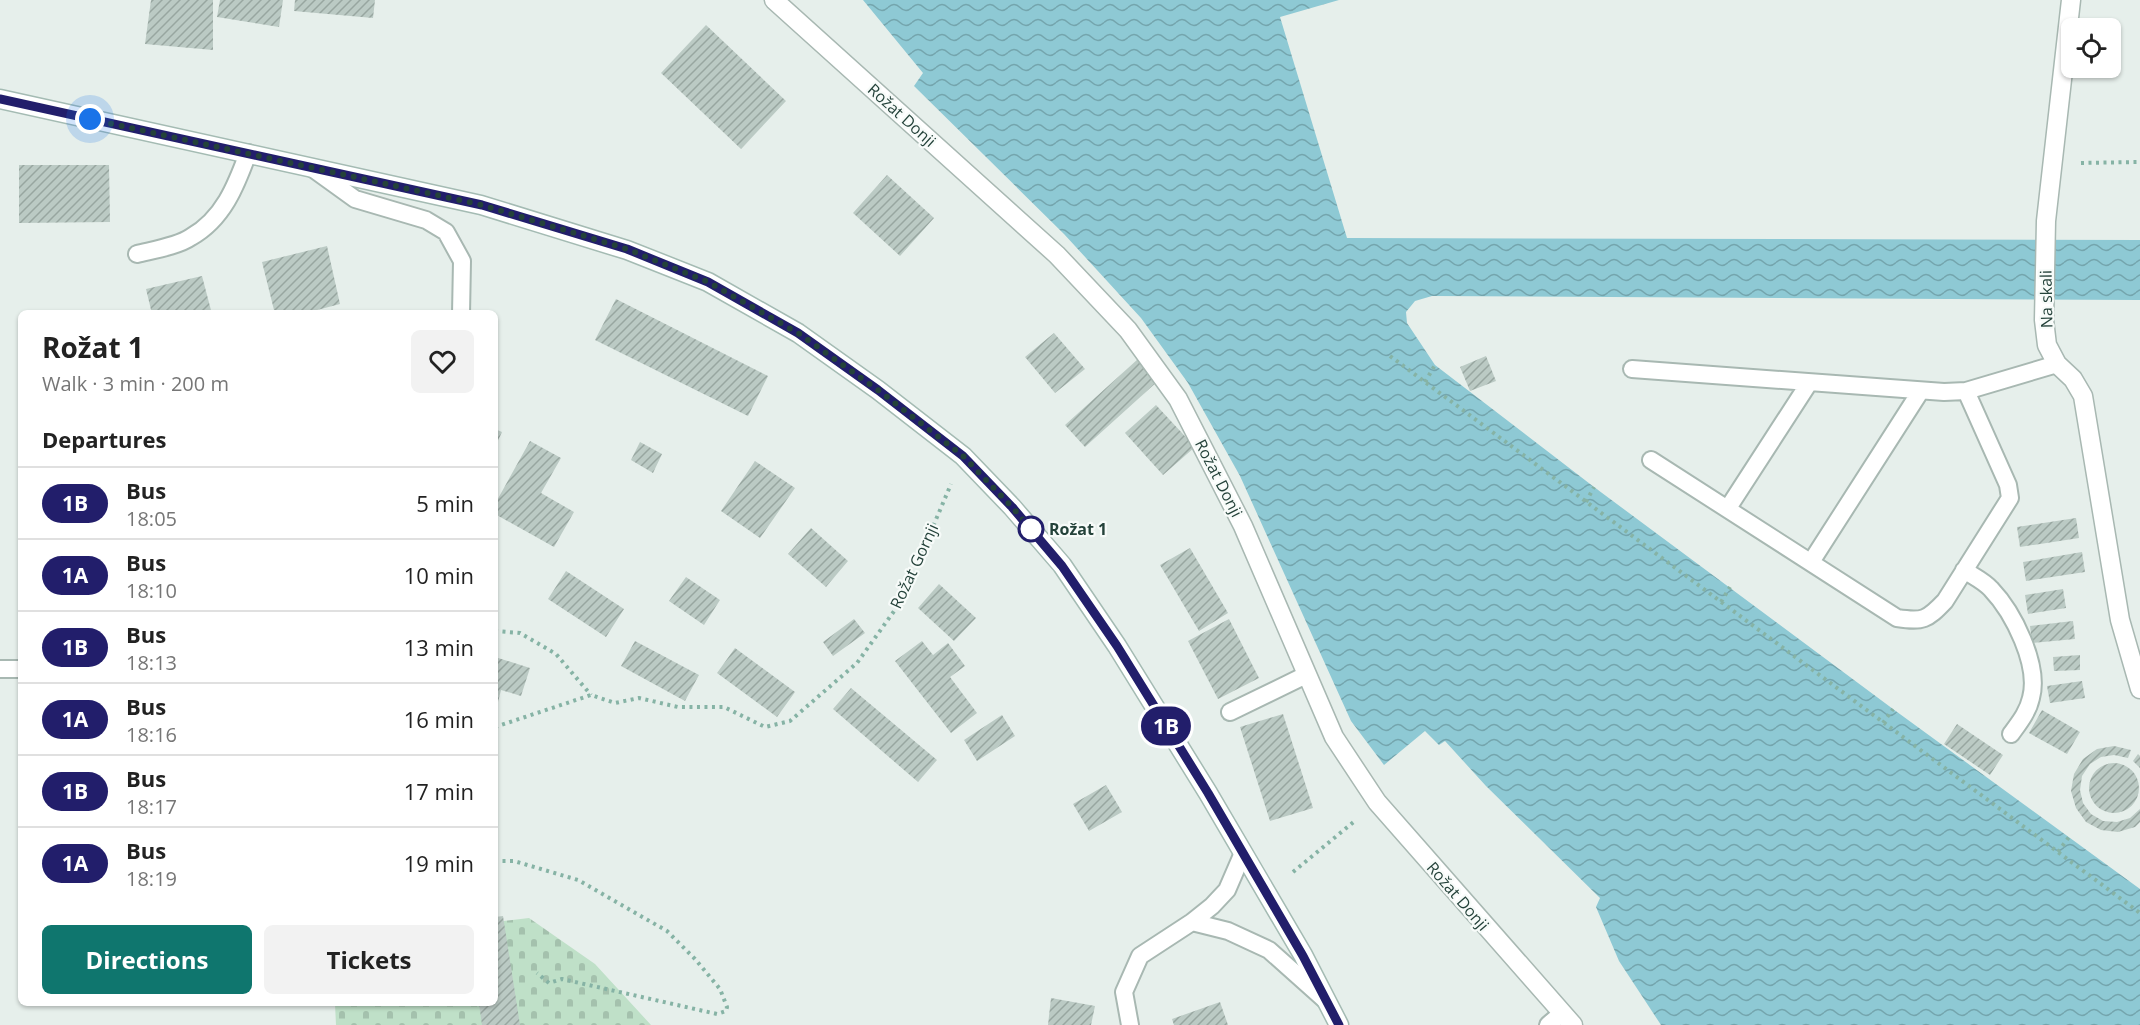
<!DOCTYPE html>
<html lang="en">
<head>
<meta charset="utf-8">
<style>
  :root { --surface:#fff; --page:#f2f2f2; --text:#222; --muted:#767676; --line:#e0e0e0; --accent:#0f766e }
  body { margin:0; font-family:"Open Sans",sans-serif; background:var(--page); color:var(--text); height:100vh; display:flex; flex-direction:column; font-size:22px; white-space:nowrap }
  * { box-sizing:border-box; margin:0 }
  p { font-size:20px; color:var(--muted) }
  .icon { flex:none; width:33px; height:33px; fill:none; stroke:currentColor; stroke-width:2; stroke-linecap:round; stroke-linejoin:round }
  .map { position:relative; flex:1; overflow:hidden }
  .drawer { position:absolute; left:18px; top:310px; width:480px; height:696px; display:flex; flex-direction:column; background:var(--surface); border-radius:9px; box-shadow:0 2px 4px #0004 }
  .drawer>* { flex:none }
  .badge { padding:0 12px; border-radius:20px; font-size:21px; line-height:39px }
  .controls { position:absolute; left:2061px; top:18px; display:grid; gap:12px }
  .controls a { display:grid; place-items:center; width:60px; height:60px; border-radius:9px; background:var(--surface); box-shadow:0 2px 4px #0004; font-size:30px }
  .you { position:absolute; width:30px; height:30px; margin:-15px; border:4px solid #fff; border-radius:50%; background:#1a73e8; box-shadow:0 0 0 9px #1a73e833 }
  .map>.badge { position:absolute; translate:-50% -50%; box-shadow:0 0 0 3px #fff }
  h2 { padding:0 24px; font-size:22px; line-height:54px }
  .round { display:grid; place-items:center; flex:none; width:63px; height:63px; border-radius:9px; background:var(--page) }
  .summary { display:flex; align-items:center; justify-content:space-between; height:102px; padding:0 24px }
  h1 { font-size:28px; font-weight:700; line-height:45px }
  .button { display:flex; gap:12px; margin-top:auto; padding:12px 24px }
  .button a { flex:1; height:69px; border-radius:9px; background:var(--accent); color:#fff; font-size:24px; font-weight:700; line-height:69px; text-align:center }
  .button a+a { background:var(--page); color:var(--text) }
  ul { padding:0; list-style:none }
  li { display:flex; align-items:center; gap:18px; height:72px; padding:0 24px; border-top:2px solid var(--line) }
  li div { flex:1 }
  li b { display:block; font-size:22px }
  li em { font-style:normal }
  li .badge { min-width:66px; font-weight:700; text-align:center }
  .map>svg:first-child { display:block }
  .cemetery { fill:url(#cemetery-stones) }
  .water { fill:url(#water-waves) }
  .building { fill:url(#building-hatch) }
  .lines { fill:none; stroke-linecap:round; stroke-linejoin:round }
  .lane-casing { stroke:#a8b8b2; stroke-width:20 }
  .street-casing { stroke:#a8b8b2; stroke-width:21 }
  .secondary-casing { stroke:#a4bbb3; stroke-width:21 }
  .path { stroke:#86b3a5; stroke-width:4; stroke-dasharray:3 4.5; stroke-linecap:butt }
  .lane { stroke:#fff; stroke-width:16 }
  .street { stroke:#fff; stroke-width:18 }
  .secondary { stroke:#fff; stroke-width:18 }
  .line-casing { stroke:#fff; stroke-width:14 }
  .line { stroke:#221e6b; stroke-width:9 }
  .walk { stroke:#24423a; stroke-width:6; stroke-dasharray:0 10.8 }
  .stop-dot { fill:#fff; stroke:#221e6b; stroke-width:3 }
  .labels { text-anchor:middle; stroke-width:4.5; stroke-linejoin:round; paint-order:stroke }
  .street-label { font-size:16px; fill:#24423a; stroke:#f7fbf9 }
  .stop-label { font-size:16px; font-weight:bold; fill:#24423a; stroke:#f7fbf9; text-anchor:start }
</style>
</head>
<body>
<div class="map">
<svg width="2140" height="1025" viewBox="0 0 2140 1025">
  <defs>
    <pattern id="cemetery-stones" width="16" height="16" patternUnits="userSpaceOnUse" patternTransform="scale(1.5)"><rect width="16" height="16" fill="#bfe0c8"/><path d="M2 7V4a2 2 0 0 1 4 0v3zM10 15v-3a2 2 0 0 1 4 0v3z" fill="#a4c1ad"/></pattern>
    <pattern id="water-waves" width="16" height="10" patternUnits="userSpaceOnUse" patternTransform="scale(1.5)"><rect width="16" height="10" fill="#8ec9d4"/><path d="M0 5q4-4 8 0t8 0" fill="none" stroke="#74a5ad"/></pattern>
    <pattern id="building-hatch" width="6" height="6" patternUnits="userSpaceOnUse" patternTransform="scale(1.5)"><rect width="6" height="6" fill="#bbcac4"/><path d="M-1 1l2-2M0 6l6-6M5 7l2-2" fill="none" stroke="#98a6a0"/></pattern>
  </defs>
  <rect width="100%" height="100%" fill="#e6efeb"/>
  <path class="cemetery" d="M529,918L595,964L651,1025H336L335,1004H495V922Z"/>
  <path class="water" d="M863,0H1339L1280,17L1347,238L2140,240V300L1432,296L1415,301L1406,312L1407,323L1435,365L1594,487L1893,709L2140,889V1025H1661L1619,961L1596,907L1600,898L1486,786L1445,741L1439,745L1425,731L1384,765L1351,721L1240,476L1188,383L1141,318L1064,234L914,86L923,73Z"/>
  <path class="building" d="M151,0H213V50L145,44Z
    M220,0H283L279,27L217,17Z
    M295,0H375L373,18L294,11Z
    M706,25L786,101L741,149L661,73Z
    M19,165H109L110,222L19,223Z
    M887,175L934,218L900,256L853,213Z
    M327,246L340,304L302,314H275L262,262Z
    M202,276L212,314H152L146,289Z
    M616,299L768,376L748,416L595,340Z
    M1054,333L1085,369L1055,393L1025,357Z
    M1486,356L1496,381L1470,391L1460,367Z
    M1138,359L1158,381L1085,447L1065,425Z
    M1156,405L1195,447L1163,475L1125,433Z
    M495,429L502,432L495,447Z
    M530,441L561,458L541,493L574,512L554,547L495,514V504Z
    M640,442L662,454L653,473L631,460Z
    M755,461L795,488L760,538L721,511Z
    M2076,518L2079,538L2020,547L2017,527Z
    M811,528L848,561L826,587L788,554Z
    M1190,548L1228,613L1199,631L1160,565Z
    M2082,552L2085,572L2026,581L2023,562Z
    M566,571L624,609L606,637L548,599Z
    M686,577L720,600L704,625L669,601Z
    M939,584L976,618L954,641L918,608Z
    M2063,589L2066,608L2028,614L2025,595Z
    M854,619L865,633L833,656L823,642Z
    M1229,619L1259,678L1218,699L1188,641Z
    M2073,621L2075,639L2032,643L2030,626Z
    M635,641L699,675L685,701L621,666Z
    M922,641L933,655L948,643L965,666L950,677L977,713L951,733L895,661Z
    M735,648L795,692L777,717L717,673Z
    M2080,655V670L2054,671L2053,657Z
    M495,657L530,668L521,696L501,690L496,710Z
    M2082,681L2085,698L2050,703L2047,686Z
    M851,688L937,760L918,782L833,709Z
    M2042,710L2080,732L2067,754L2029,733Z
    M1283,714L1313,808L1270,821L1240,727Z
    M1002,715L1015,736L977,761L964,740Z
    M1957,724L2003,755L1990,775L1944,744Z
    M2114,746L2131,750L2128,758L2114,755L2101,757L2090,764L2082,776L2080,790L2083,803L2091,814L2103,821L2117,822L2130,818L2140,809V822L2135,827L2118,832L2101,830L2086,822L2076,808L2071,791L2074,774L2083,759L2097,749Z
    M2138,754L2140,756V768L2133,761Z
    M2089 788a25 25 0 1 1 50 0a25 25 0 1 1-50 0Z
    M1106,785L1122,812L1089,831L1073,804Z
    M503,916L520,1025H482L479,1004H495V917Z
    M1051,998L1095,1006L1091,1025H1048Z
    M1220,1002L1228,1025H1174L1172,1019Z"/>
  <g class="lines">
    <g class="lane-casing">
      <path id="lane" d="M312,168L355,199L426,220L446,232L462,261L461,314
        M137,254C153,250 178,246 191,237C223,219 236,186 248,153
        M1632,369L1944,392L1966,391L2057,364
        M1651,460L1897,618C1923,622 1927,620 1945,601L2010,498L2008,485L1966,391
        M1728,508L1809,383
        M1811,562L1920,392
        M1964,570C1973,576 1984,581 1991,589C2013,612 2040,665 2031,698C2028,712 2019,723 2011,734
        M0,669H21
        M1230,712L1306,675
        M1192,922L1228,931L1269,950L1324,999
        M1130,1025L1124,992L1140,956L1192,922L1212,906L1227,890L1243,853
        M1548,1025L1561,1014"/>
    </g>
    <g class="street-casing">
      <path id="street" d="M774,0L1057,255L1128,330L1178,399L1243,526L1334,737L1377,802L1573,1025
        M2071,0L2046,221L2044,320L2047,345L2057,364L2073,379L2083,396L2120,620L2140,689"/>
    </g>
    <g class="secondary-casing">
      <path id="secondary" d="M0,99L481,205L627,250L708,282L798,333L878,390L963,456L1012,507L1062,565L1117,646L1208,793L1303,955L1339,1025"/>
    </g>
    <path class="path" d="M2081,163L2140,162
      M1390,356L2140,913
      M1425,382L1435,365
      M1586,502L1594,487
      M1721,602L1730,587
      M495,631L520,633L556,654L591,695
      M1883,723L1893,709
      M495,727L591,695L615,703L639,698L678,707H724L765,727L790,721L857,663L902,600L951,484
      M2058,852L2069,837
      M495,861H514L578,880L667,931L695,959L720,989L727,1007L726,1011L717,1014L562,979L549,983L537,973
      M1293,872L1356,820"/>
    <use href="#lane" class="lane"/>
    <use href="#street" class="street"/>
    <use href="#secondary" class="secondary"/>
  </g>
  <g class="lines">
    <g class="line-casing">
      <path id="line" d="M0,99L482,205L627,249L708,282L798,333L878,390L963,456L1012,507L1062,566L1117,646L1208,793L1303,956L1339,1025"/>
    </g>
    <use href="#line" class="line"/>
    <path class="walk" d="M90,119L482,205L627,249L708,282L798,333L878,390L963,456L1012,507L1037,536L1031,529"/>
  </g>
  <circle class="stop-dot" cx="1031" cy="529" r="12"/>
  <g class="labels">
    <g class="street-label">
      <text transform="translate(902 115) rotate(42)" y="6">Rožat Donji</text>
      <text transform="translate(2046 299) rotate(-91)" y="6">Na skali</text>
      <text transform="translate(1219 478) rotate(63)" y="6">Rožat Donji</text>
      <text transform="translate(914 566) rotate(-65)" y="6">Rožat Gornji</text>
      <text transform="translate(1458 896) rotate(49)" y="6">Rožat Donji</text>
    </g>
    <g class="stop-label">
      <text x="1049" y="535">Rožat 1</text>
    </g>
  </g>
</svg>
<div class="controls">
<a><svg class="icon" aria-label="locate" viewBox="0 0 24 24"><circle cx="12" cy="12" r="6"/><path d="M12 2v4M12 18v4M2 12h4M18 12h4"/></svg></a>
</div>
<div class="you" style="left:90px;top:119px"></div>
<b class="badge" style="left:1166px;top:726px;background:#221e6b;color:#fff">1B</b>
<section class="drawer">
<div class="summary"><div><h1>Rožat 1</h1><p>Walk · 3 min · 200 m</p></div><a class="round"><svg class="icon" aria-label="heart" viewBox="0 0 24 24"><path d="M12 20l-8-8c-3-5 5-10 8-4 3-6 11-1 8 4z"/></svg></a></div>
<h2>Departures</h2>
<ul>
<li><span class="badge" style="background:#221e6b;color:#fff">1B</span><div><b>Bus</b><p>18:05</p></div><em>5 min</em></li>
<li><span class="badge" style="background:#221e6b;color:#fff">1A</span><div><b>Bus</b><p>18:10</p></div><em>10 min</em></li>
<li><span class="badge" style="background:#221e6b;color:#fff">1B</span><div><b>Bus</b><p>18:13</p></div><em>13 min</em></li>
<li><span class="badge" style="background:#221e6b;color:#fff">1A</span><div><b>Bus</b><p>18:16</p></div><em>16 min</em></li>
<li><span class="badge" style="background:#221e6b;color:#fff">1B</span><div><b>Bus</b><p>18:17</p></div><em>17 min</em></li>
<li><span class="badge" style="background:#221e6b;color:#fff">1A</span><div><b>Bus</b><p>18:19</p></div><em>19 min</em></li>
</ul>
<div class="button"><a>Directions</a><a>Tickets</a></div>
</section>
</div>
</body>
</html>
